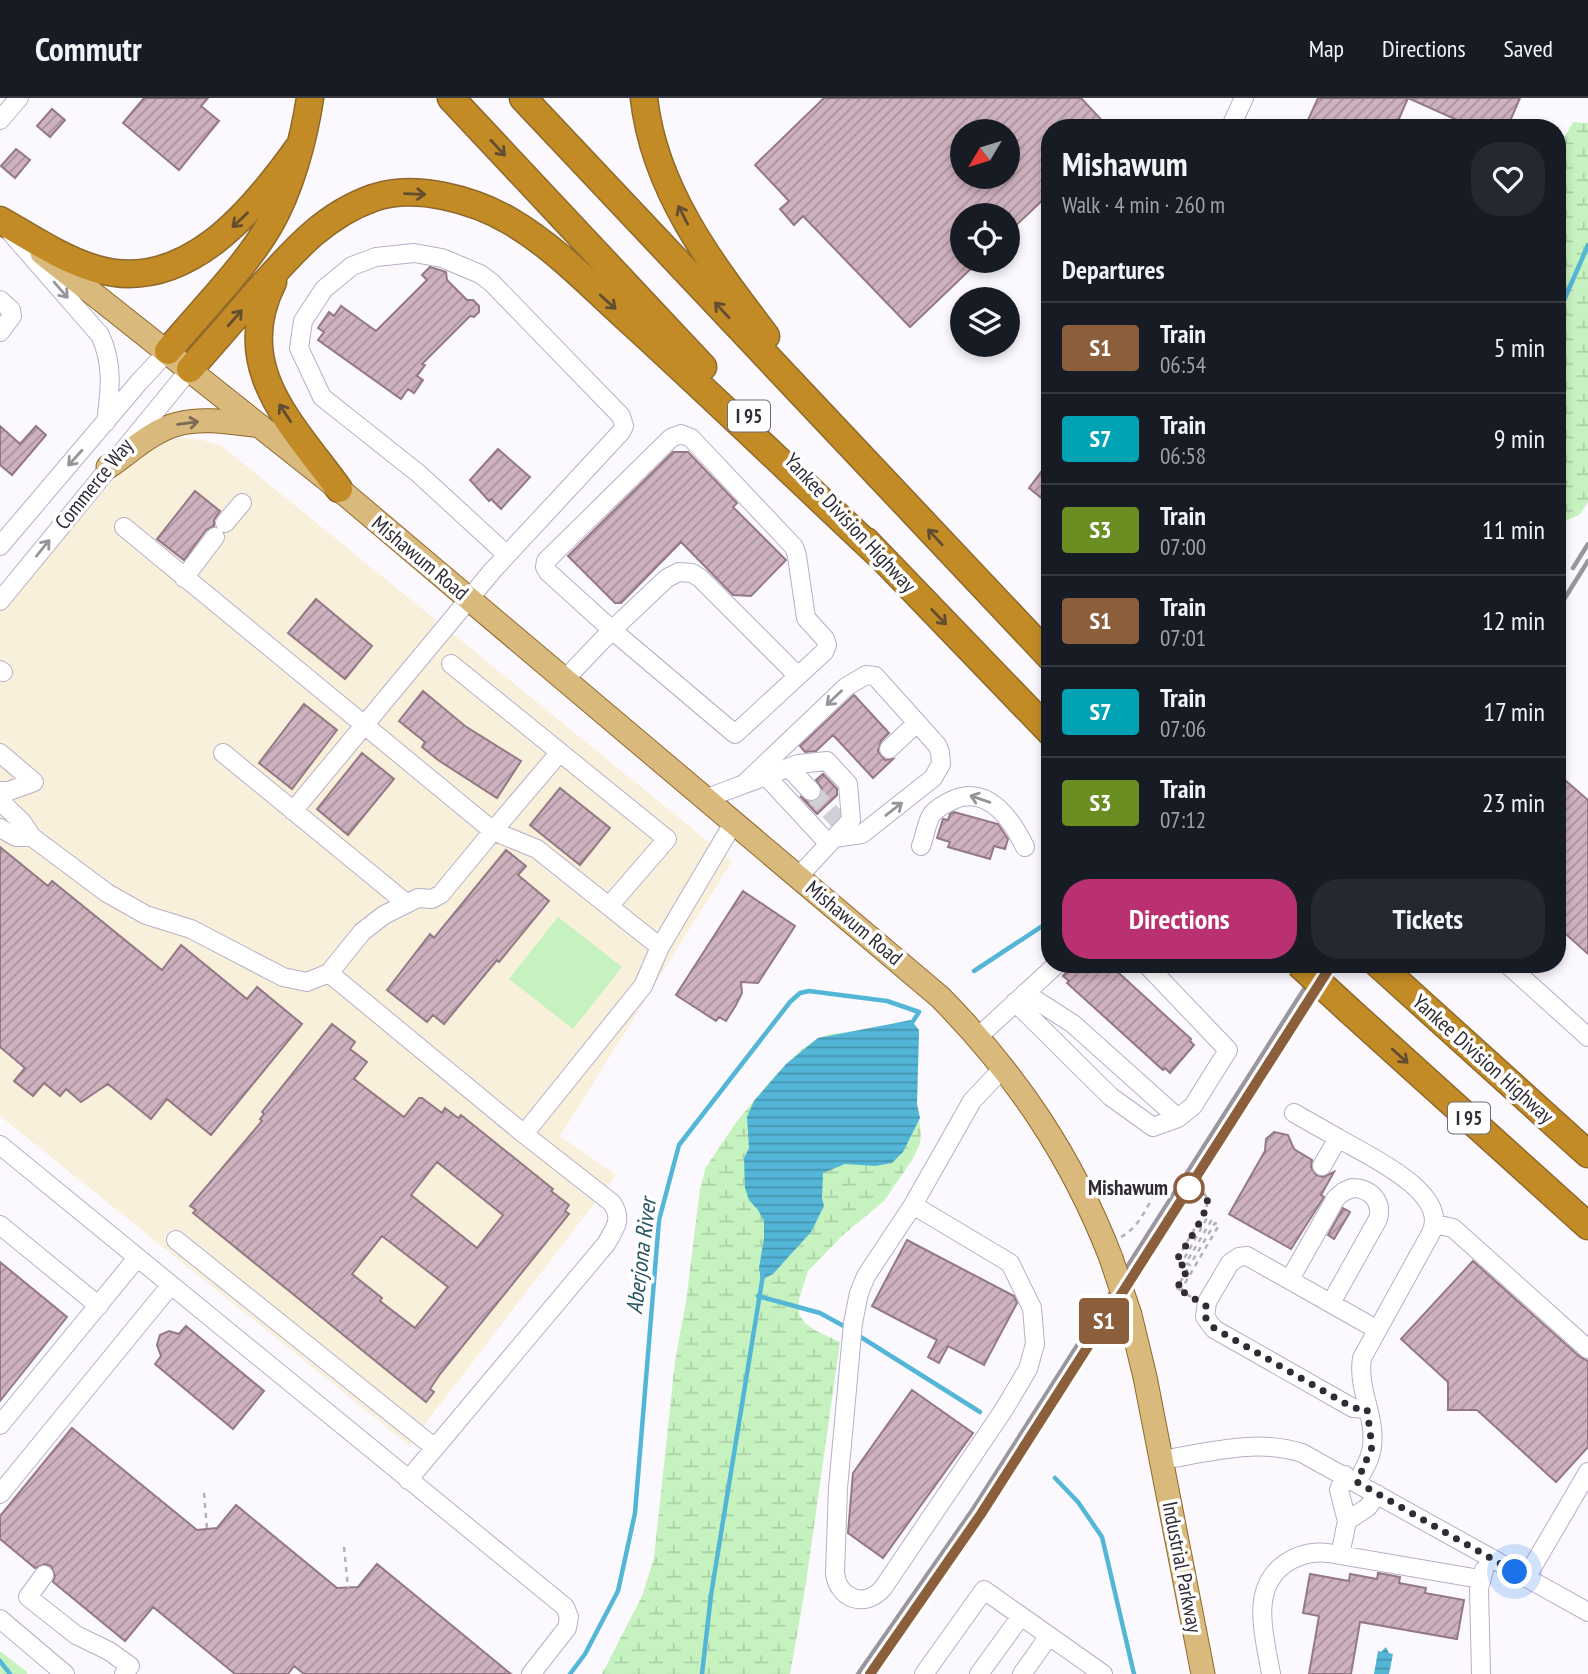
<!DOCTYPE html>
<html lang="en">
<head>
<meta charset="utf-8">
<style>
  :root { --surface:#171b24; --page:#242831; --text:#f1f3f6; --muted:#9ea1a6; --line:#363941; --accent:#b93171 }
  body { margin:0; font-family:"PT Sans Narrow",sans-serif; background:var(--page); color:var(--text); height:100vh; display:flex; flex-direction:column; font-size:26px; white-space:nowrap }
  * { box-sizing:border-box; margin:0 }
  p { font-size:23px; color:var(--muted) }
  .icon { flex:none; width:38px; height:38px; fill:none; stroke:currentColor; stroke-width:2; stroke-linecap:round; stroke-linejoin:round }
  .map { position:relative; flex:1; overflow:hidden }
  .side { position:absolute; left:1041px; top:21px; width:525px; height:854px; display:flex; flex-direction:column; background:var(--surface); border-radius:28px; box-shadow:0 4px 10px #0003 }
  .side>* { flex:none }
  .badge { padding:0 14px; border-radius:5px; font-size:24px; line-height:46px }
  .needle { width:46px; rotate:232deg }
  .fabs { position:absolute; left:950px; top:21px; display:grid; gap:14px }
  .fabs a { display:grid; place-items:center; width:70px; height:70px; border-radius:50%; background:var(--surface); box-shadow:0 4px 10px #0003; font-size:35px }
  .you { position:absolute; width:35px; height:35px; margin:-18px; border:5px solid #fff; border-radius:50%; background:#1a73e8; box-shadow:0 0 0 10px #1a73e833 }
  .map>.badge { position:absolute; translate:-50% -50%; box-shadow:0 0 0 4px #fff }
  h2 { padding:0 21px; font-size:26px; line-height:63px }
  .round { display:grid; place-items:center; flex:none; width:74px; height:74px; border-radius:28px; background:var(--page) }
  .head { display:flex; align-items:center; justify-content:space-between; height:119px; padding:0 21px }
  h1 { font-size:33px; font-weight:700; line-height:52px }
  .cta { display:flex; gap:14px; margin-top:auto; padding:14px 21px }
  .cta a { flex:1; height:80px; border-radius:28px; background:var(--accent); color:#fff; font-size:28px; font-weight:700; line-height:80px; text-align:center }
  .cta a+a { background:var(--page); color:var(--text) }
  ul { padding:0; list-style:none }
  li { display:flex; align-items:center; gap:21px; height:91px; padding:0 21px; border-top:2px solid var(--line) }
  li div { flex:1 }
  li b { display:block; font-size:26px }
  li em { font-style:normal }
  li .badge { min-width:77px; font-weight:700; text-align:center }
  header { display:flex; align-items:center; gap:42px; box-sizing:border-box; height:98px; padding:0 35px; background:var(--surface); border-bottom:2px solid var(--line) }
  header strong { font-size:33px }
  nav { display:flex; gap:38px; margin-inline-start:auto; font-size:24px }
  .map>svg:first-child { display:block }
  .commercial { fill:#f8f0da }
  .wetland { fill:url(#wetland-marsh) }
  .pitch { fill:#c6f2bf }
  .water { fill:url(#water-rules) }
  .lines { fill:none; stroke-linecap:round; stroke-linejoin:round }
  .stream { stroke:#53b6d7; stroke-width:4.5 }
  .building { fill:url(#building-hatch); stroke:#947985; stroke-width:2; fill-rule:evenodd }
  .minor-tunnel { stroke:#d2d0d6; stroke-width:18; stroke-dasharray:18 9; stroke-linecap:butt }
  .minor-casing { stroke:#b9aec7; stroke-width:20 }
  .major-casing { stroke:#8f692b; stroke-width:25 }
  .highway-casing { stroke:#8f692b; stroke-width:29 }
  .path { stroke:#b4b1b8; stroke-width:2.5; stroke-dasharray:5 5; stroke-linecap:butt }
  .minor { stroke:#fff; stroke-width:18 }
  .major { stroke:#dab97d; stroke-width:23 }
  .highway { stroke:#c28b26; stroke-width:26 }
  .rail { stroke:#9a969e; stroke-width:4.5 }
  .major-bridge-casing { stroke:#8f692b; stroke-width:25; stroke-linecap:butt }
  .highway-bridge-casing { stroke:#8f692b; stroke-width:29; stroke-linecap:butt }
  .major-bridge { stroke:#dab97d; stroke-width:23 }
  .highway-bridge { stroke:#c28b26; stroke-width:26 }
  .oneway { stroke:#634d30 }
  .oneway2 { stroke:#98959a }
  .oneway3 { stroke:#7c6b55 }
  .line-casing { stroke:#fff; stroke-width:16 }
  .line { stroke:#8b5e3c; stroke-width:10 }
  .walk { stroke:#302b35; stroke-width:7; stroke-dasharray:0 12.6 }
  .stop-dot { fill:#fff; stroke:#8b5e3c; stroke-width:3.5 }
  .labels { text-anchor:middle; stroke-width:7; stroke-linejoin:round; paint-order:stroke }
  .shield { fill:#fff; stroke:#6e6b72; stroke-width:2 }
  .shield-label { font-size:19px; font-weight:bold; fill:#302b35 }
  .street-label { font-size:21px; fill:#302b35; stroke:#fff }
  .stop-label { font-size:21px; font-weight:bold; fill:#302b35; stroke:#fff; text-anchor:end }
  .water-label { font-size:23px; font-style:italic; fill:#295463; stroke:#fff }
</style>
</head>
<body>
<header>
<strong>Commutr</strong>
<nav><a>Map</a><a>Directions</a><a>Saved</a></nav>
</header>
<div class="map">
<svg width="1588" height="1576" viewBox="0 0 1588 1576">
  <defs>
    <pattern id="wetland-marsh" width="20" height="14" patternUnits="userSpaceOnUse" patternTransform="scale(1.75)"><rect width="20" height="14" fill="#c6f2bf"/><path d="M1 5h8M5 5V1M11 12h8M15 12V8" fill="none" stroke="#aad0a5"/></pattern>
    <pattern id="water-rules" width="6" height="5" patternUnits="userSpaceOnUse" patternTransform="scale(1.75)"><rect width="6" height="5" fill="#53b6d7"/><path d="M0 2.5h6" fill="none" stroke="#4594af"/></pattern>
    <pattern id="building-hatch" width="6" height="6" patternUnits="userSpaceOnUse" patternTransform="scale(1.75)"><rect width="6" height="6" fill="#cfb2bf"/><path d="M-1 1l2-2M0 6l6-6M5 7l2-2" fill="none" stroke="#a8919c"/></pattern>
  </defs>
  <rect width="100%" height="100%" fill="#fbf9fe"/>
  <path class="commercial" d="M181,340L203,342L222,348L732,763L560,1038L616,1077L409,1347L0,1018V513L130,363L162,344Z"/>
  <path class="wetland" d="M1573,24L1588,25V404L1579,417L1558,426V64L1564,40Z
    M911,922L919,932L917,1006L921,1035L920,1046L912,1062L884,1103L844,1136L808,1173L799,1201V1216L804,1224L814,1232L840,1244L806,1485L790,1576H602L642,1498L654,1460L675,1263L686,1204L700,1091L706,1069L737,1023L771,982L802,951L818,940L830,936L865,932Z
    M0,1553L27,1574V1576H0Z"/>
  <path class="pitch" d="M558,819L622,869L573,931L509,881Z"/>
  <path class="water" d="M911,922L919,932L917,1006L920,1020L903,1054L892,1065L875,1068L845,1066L823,1075L822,1100L824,1108L811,1134L773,1176L761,1182L759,1170L764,1140V1123L758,1112L749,1102L745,1090L744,1060L749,1050L747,1019L754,1003L786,966L818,940Z
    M1386,1549L1389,1555L1393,1556L1389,1576H1374L1378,1553L1381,1554Z"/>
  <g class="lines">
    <path class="stream" d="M1558,216L1588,147
      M1558,397L1560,401H1558
      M974,873L1050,823
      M758,1198L820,1215L849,1231
      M856,1236L980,1314
      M1055,1380L1078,1404L1102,1439L1134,1576
      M0,1563L10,1576
      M570,1576L585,1556L618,1493L635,1415L659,1122L679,1047L790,904L800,895L809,893L887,903L919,914L910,928
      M702,1576L711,1497L763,1177"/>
  </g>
  <path class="building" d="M144,0H208L201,8L219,23L179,72L123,25Z
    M824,0H1081L1109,30H1050V95L1008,135V117H962V163H979L910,229L803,118L794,127L780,111L789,103L755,67ZM962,33H1008V79H962Z
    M1318,0H1520L1507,30H1475L1408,0L1395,30H1324L1308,22Z
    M52,11L65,22L50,39L37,28Z
    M16,51L30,62L15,80L1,68Z
    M430,169L446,174L447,182L467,202H473L479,208V214L474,219L470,218L422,266L425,267L417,278L423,282L414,295L408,291L401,301L318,242L324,234L318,230L329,214L334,218L341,208L376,233L427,182L422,177Z
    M0,328L20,346L36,328L46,337L12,377L0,367Z
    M498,351L530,379L501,411L491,401L489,403L470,382Z
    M673,354H688L737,405L733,409L786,462L751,498L733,497L681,444L621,505H615L568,458Z
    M1050,362V407L1029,390Z
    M195,393L220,413L214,422V428L206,432L184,462L157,441Z
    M316,501L372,548L345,581L288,535Z
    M423,593L465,628L521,663L497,700L438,662L422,649L425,644L399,623Z
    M854,597L889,635L881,643L878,653L885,662L893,661L873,680L833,637L816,653L805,654L800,648Z
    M304,606L337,632L292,691L259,665Z
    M362,655L394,681L348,737L317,711Z
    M823,676L837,691V697L817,716L800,698L808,704L818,702L822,691L816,682Z
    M1558,676L1588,702V856L1558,829Z
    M560,690L610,730L580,767L530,727Z
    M954,714L998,726L1008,741L1005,751L994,748L990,761L948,749L950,744L937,740L943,721L948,722L950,716Z
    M0,749L48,788L52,783L162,872L181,847L247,901L257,889L302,926L211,1037L167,1001L151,1021L108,986L81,1004L66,991L60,998L44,985L33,998L14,983L25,970L0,949Z
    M506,752L526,768L518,777L549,803L499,864L497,862L444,926L433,917L427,924L387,892L430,836L434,840Z
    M743,793L795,828L758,885L741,884L742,895L736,907L726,923L719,919L716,923L676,897Z
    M1074,866H1109L1191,941L1190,943L1194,947L1170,975L1165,970L1163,972L1067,885L1069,883L1063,878Z
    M332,926L355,944L350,951L367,964L354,981L404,1019L419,1000H422L442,1015L445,1010L458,1020L461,1017L553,1091L551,1093L569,1107L565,1113L569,1116L440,1276L430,1291L434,1294L426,1304L193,1115L196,1112L190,1108L262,1023L260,1021L264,1016L262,1014ZM437,1064L503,1117L477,1150L411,1097ZM382,1138L448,1189L415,1230L380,1203L382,1200L352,1176Z
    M1274,1034L1288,1037L1294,1051L1312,1062L1311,1069L1316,1077L1323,1079L1334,1074L1321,1097L1324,1099L1291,1151L1229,1116L1265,1053L1266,1041Z
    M1343,1110L1350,1114L1334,1141L1328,1137Z
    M907,1142L1014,1198L1017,1205L984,1267L948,1248L939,1265L928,1259L937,1242L872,1208Z
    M1473,1163L1580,1259L1588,1263V1349L1556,1384L1477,1312H1448V1284L1401,1241Z
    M0,1164L67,1219L0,1303Z
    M186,1228L264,1293L233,1331L155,1266L161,1258L157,1247L160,1237L169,1233L179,1236Z
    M912,1292L973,1335L883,1460L848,1435L853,1375Z
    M72,1330L197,1432L217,1430L236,1407L337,1490L358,1489L377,1466L511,1576H304L294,1568L288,1576H235L153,1509L125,1543L53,1484L55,1478L51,1468L45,1466L35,1470L0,1441V1418Z
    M1378,1475L1400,1479L1399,1485L1426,1490L1425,1495L1464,1502L1457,1541L1360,1524L1351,1576H1309L1319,1518L1303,1515L1310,1476L1349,1483L1350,1476L1377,1481Z"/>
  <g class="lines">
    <path class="minor-tunnel" d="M811,693L844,729"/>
    <g class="minor-casing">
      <path id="minor" d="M0,22L19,0
        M1230,30L1244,0
        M11,135L100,237C114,267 110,293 106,324
        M0,202L11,212L12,218L0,234
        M225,425L242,405
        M124,429L493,733L560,654
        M0,448L139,284L168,253
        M679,474L692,475L700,480L798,578L735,636L612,532L667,480Z
        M184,480L215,439
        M0,503L190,271
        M451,566L667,741L610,807
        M0,572L3,574
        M565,581L612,532L548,474L545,469L546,463L671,340L681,336L691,340L794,449L797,458L806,520L825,541L827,547L824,554L798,578
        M889,651L917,625
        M0,655L34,684L9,693H0
        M223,655L406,805
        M789,670L811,693
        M766,678L828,745
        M743,687L846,589L866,577L875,578L937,647L940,654L941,666L933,680L862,736L834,740
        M707,700L798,666L827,663L848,686L851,722L799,778
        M0,703L22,724L32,739L107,795L146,817L191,831L283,879L307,884L329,875L362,834L384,817L418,800L432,801L441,796L493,733L537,751L660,849L734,724
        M293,713L493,472C536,426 578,380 621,334L624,328L621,318L492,185L480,176L442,160L414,155L376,159L352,168L324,191L303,223L299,250L322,299L419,376L507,457
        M0,730L16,739H32
        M921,748C925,738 926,725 932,716C938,709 946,705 955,701C989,688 1012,722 1025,749
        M1507,866L1588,939
        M329,875L524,1036L612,1105C623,1122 615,1130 606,1146L408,1382
        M1025,895L1073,926L1178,1020L1193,1008L1228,952L1146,866
        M1015,904L1111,999L1153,1029L1178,1020
        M978,939L1057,866
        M1294,1015L1338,1040
        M524,1036L643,888L660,849
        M0,1047L565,1509L569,1519L567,1530L531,1576
        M1322,1068L1338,1040C1366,1057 1451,1094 1431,1135L1362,1260C1357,1290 1376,1319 1372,1348C1371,1361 1363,1373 1357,1384
        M913,1107L1010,1165L1032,1210L1035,1246L1028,1271L1003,1313L883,1490C865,1511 838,1501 835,1475L838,1390L853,1225L859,1195L866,1178L913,1107L972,1003L1004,969
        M1435,1126L1453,1130L1588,1251
        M0,1127L99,1208
        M176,1142L435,1350
        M1290,1181L1336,1100L1343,1094L1352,1090C1370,1090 1383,1103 1378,1121L1331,1205
        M1367,1311L1353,1310L1214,1231L1205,1219L1207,1204L1230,1165L1239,1159L1247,1158L1376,1231
        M0,1327L137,1160
        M1161,1362C1207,1355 1256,1340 1302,1355L1588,1514
        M0,1396L170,1188
        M1347,1423L1368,1409L1377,1396
        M1340,1457L1347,1423L1339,1392L1345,1377
        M44,1477L28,1499L76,1537L109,1553L130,1568L124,1576
        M1526,1480L1588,1374
        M0,1521L65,1576
        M924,1576L984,1492L1021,1518
        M979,1576L1021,1518L1103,1576
        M1022,1576L1049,1538
        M1271,1576C1265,1540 1250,1494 1282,1468C1296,1457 1311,1453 1328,1455L1480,1481
        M1481,1576L1479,1491L1484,1472"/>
    </g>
    <g class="major-casing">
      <path id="major" d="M42,155L339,391L940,899C1016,976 1072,1059 1111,1160
        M108,369C129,355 153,332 178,326C204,319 233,325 260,328
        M1130,1217L1145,1279L1203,1576"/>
    </g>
    <g class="highway-casing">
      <path id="highway" d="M451,0L703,269
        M523,0L1050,559
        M644,0C654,92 712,167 766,238
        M0,122C30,139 62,161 96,171C185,197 253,113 298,50
        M273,184C230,269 292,326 339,391
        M168,253C201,213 243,172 269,128C290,92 304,41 310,0
        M190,271C212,246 234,221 256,195C291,156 322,118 373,100C415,85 474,102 510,123C555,149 593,190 632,225C715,301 796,379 878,456
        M866,443L1050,634
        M1378,866L1588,1056
        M1350,913L1588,1128"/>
    </g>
    <path class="path" d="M1121,1139C1138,1130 1146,1111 1155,1095
      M1180,1192L1177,1190L1188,1171L1181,1166
      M1191,1199L1181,1192L1219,1127L1215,1125L1190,1167L1186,1165L1211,1123L1207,1120L1181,1166L1176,1163L1206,1111L1208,1102L1204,1095
      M204,1395L207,1431
      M344,1449L348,1490"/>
    <use href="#minor" class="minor"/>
    <use href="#major" class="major"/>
    <use href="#highway" class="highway"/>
    <path class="rail" d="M1573,470L1588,446
      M1558,511L1588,463
      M858,1576L973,1411L1320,866"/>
    <g class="major-bridge-casing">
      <path id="major-bridge" d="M1111,1160L1130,1217"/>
    </g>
    <g class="highway-bridge-casing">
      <path id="highway-bridge" d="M1299,866L1350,913"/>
    </g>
    <use href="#major-bridge" class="major-bridge"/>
    <use href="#highway-bridge" class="highway-bridge"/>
  </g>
  <defs><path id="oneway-shaft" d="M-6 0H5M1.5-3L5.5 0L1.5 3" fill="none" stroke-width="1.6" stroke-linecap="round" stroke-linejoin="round" transform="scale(1.75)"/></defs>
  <g class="oneway">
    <use href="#oneway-shaft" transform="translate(498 50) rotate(47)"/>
    <use href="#oneway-shaft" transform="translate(415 96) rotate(2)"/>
    <use href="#oneway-shaft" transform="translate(683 117) rotate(-117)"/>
    <use href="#oneway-shaft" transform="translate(240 122) rotate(137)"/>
    <use href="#oneway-shaft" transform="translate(608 204) rotate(42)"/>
    <use href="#oneway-shaft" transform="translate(722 212) rotate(-133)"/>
    <use href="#oneway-shaft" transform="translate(235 220) rotate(-49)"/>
    <use href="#oneway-shaft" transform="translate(285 315) rotate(-123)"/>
    <use href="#oneway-shaft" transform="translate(935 439) rotate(-133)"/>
    <use href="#oneway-shaft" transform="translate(939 519) rotate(46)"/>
    <use href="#oneway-shaft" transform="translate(1400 958) rotate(42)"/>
  </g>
  <g class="oneway2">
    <use href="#oneway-shaft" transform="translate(61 192) rotate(49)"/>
    <use href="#oneway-shaft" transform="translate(75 360) rotate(132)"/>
    <use href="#oneway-shaft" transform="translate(43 450) rotate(-51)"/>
    <use href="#oneway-shaft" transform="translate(834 600) rotate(136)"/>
    <use href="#oneway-shaft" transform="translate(980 701) rotate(-161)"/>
    <use href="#oneway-shaft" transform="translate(894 711) rotate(-38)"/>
  </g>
  <use class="oneway3" href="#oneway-shaft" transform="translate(188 325) rotate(-7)"/>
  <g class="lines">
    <g class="line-casing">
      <path id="line" d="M870,1576L981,1416L1332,866"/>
    </g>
    <use href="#line" class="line"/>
    <path class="walk" d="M1189,1090L1207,1097C1211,1113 1185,1148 1176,1163L1188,1171L1177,1190L1206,1208L1205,1219L1214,1230L1353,1310L1367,1311L1372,1349L1357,1384L1515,1474"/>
  </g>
  <circle class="stop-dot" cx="1189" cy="1090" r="14"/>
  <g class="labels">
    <g class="shield">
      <rect x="728" y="302.5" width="42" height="31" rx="5"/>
      <rect x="1448" y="1004.5" width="42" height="31" rx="5"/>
    </g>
    <g class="shield-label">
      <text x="749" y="325">I 95</text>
      <text x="1469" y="1027">I 95</text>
    </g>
    <g class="street-label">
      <text transform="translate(94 386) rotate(-51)" y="7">Commerce Way</text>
      <text transform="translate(850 425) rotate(47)" y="7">Yankee Division Highway</text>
      <text transform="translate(420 460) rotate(40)" y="7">Mishawum Road</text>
      <text transform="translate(854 825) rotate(40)" y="7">Mishawum Road</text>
      <text transform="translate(1483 961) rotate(42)" y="7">Yankee Division Highway</text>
      <text transform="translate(1182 1469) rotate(79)" y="7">Industrial Parkway</text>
    </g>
    <g class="stop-label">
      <text x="1168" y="1097">Mishawum</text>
    </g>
    <g class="water-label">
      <text transform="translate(641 1158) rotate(-83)" y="8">Aberjona River</text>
    </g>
  </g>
</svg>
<div class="fabs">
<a><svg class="needle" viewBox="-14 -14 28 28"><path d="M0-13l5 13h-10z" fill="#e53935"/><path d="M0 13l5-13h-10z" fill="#9ea1a6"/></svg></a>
<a><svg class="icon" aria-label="locate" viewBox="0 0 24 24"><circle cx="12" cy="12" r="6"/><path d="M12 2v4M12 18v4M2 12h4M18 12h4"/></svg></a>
<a><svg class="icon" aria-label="layers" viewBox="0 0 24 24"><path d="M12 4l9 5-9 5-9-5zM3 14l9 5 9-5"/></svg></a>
</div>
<div class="you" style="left:1515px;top:1474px"></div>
<b class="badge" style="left:1104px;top:1223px;background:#8b5e3c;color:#fff">S1</b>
<section class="side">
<div class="head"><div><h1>Mishawum</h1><p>Walk · 4 min · 260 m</p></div><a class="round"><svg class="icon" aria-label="heart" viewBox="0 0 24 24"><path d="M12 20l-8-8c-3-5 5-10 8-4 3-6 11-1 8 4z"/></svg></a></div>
<h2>Departures</h2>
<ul>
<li><span class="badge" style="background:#8b5e3c;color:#fff">S1</span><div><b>Train</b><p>06:54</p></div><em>5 min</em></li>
<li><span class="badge" style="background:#00a3b4;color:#fff">S7</span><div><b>Train</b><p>06:58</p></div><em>9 min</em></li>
<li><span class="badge" style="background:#6b8e23;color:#fff">S3</span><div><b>Train</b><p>07:00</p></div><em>11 min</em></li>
<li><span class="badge" style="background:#8b5e3c;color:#fff">S1</span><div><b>Train</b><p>07:01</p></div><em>12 min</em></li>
<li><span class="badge" style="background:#00a3b4;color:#fff">S7</span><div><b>Train</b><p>07:06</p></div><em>17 min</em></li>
<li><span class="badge" style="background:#6b8e23;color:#fff">S3</span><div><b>Train</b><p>07:12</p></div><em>23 min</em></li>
</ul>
<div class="cta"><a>Directions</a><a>Tickets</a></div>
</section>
</div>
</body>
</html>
